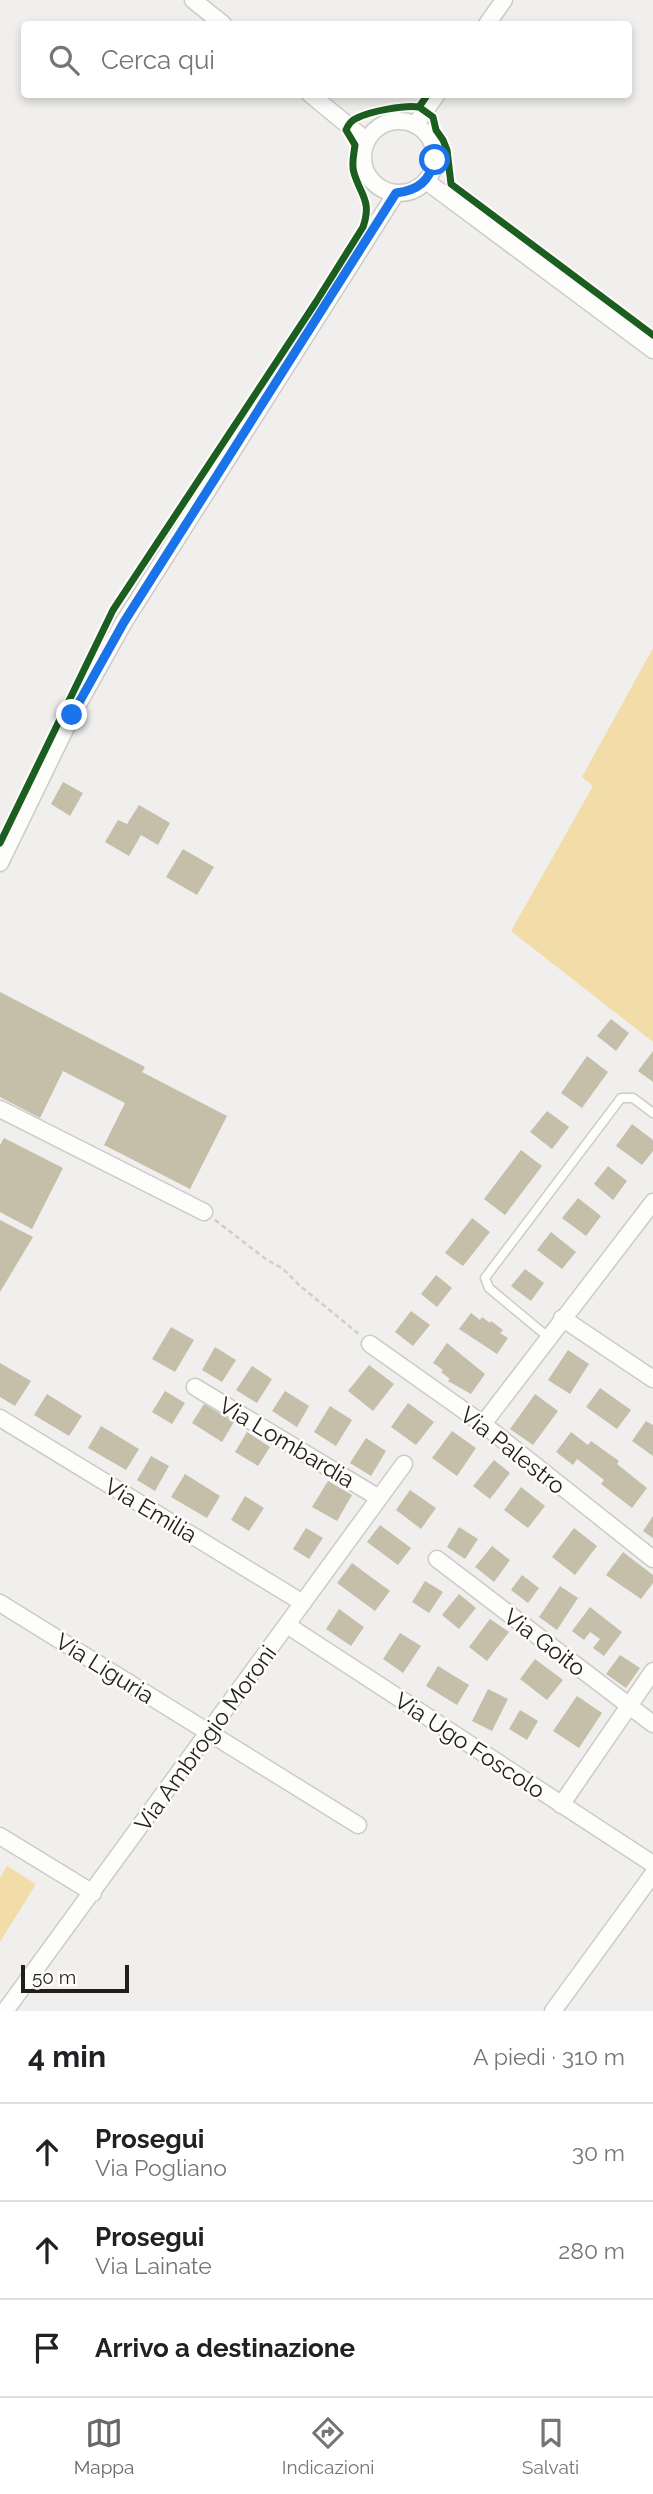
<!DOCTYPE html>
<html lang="it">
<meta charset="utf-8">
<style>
:root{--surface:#fff;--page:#f2f2f2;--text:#202124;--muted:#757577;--line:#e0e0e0;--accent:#696866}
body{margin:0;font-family:Raleway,sans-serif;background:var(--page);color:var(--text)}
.scale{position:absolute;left:21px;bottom:18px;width:108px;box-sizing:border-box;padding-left:7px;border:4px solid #201f1e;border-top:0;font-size:19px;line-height:24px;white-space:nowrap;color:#201f1e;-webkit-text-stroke:5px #fefdf9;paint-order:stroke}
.stop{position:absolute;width:21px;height:21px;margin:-16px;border:5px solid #1a73e8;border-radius:50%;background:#fff}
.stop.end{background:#1a73e8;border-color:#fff;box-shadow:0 2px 7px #0008}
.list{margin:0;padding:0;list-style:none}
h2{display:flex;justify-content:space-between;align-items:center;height:91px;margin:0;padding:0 28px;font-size:30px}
h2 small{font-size:23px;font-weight:400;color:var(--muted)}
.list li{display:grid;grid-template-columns:46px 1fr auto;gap:21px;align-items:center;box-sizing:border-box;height:98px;padding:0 28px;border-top:2px solid var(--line)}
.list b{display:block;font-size:26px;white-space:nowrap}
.list p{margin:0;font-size:23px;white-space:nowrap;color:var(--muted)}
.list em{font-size:23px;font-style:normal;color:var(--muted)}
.icon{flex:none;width:38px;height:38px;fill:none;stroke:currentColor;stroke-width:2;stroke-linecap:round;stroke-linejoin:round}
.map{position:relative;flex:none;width:653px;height:2011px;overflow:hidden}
.search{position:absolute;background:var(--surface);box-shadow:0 4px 10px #0003;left:21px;right:21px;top:21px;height:77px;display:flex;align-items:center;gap:18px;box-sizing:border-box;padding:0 24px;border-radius:7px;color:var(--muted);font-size:26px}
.sheet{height:385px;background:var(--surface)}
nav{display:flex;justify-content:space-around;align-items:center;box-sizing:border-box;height:98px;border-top:2px solid var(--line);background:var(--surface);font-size:19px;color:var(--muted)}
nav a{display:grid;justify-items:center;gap:4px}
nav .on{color:var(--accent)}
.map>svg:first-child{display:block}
</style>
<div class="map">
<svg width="653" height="2011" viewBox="0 0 653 2011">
<rect width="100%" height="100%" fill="#f0efed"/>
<path fill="#f2dda8" d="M653,648v394l-142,-111 82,-145 -11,-9z
M7,1866l29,18 -36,58v-64z"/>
<path fill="#c5bea8" d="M63,782l20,11 -13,23 -19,-12z
M139,805l31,18 -12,22 -17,-10 -12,21 -24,-14 13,-22 9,4z
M183,849l31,18 -17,28 -31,-18z
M0,992l145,75 -3,5 85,44 -37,73 -86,-44 21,-42 -62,-32 -23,47 -40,-21z
M611,1019l18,14 -13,18 -19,-15z
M653,1051v31l-15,-11z
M587,1056l21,16 -26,36 -21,-15z
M547,1111l22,16 -17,22 -22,-17z
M632,1124l21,16v11l-11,14 -26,-19z
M4,1138l59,30 -31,61 -32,-17v-67z
M521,1150l21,16 -37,49 -21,-16z
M608,1166l19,15 -14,19 -19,-16z
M578,1198l23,18 -15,20 -24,-18z
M472,1218l18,14 -27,34 -18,-13z
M0,1220l33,17 -33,55z
M551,1232l25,20 -14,17 -25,-19z
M525,1269l19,14 -13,18 -20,-15z
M436,1275l16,13 -15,19 -16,-13z
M411,1311l19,14 -17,21 -18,-14z
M471,1313l9,7 2,-3 8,6 1,-2 12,9 -3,3 8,5 -11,16 -38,-25z
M171,1327l23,13 -19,32 -23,-13z
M447,1343l38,31 -14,20 -23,-13 2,-2 -9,-7 2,-2 -10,-7z
M215,1347l21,13 -14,22 -20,-12z
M568,1350l21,14 -19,30 -22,-14z
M0,1363l31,18 -16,25 -15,-9z
M369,1365l25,19 -21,27 -25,-20z
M252,1366l20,13 -15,24 -21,-13z
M600,1388l31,22 -14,19 -31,-22z
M165,1391l20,12 -13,21 -20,-12z
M285,1391l24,15 -12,21 -25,-16z
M47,1394l35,22 -13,20 -35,-21z
M535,1394l23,17 -25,34 -23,-16z
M408,1403l26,19 -18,23 -25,-18z
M204,1404l30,18 -12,20 -30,-19z
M330,1406l22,14 -16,26 -22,-14z
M646,1421l7,4v31l-21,-15z
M101,1426l38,23 -13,21 -38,-22z
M452,1431l24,17 -19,28 -25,-18z
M247,1432l23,15 -12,19 -23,-14z
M571,1432l17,13 3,-4 28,20 -2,3 30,24 -15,20 -31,-24 3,-4 -27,-21 -4,6 -17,-13z
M366,1438l20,13 -15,25 -21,-13z
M151,1456l18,10 -14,25 -18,-11z
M494,1460l16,13 -20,26 -17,-13z
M185,1474l35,22 -13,22 -36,-21z
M328,1481l24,14 -15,26 -25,-14z
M521,1487l24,19 -17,22 -24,-18z
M410,1490l26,18 -15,21 -25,-19z
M245,1496l19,12 -15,23 -18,-11z
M653,1516v22l-10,-7z
M380,1525l31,23 -13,17 -31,-23z
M459,1527l19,12 -13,20 -18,-12z
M306,1528l17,10 -14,21 -16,-10z
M574,1528l23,18 -22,29 -23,-18z
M492,1546l18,14 -16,22 -19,-15z
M623,1552l30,23v8l-12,16 -35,-24z
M352,1563l38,28 -15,20 -38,-28z
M522,1575l17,13 -11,15 -17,-13z
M425,1581l18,11 -14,21 -17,-11z
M560,1586l18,12 -21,32 -18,-13z
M459,1594l17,14 -17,21 -17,-14z
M590,1607l32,25 -18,24 -11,-8 7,-9 -10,-7 -6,8 -12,-9z
M339,1609l25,18 -13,19 -25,-17z
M490,1619l19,13 -22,29 -18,-14z
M400,1633l21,13 -18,27 -20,-14z
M620,1655l20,13 -14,20 -20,-14z
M535,1659l28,21 -16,20 -27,-21z
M438,1666l31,19 -12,20 -31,-19z
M488,1689l20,10 -16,32 -20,-10z
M577,1696l25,17 -23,35 -26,-17z
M520,1710l18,11 -11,19 -18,-11z"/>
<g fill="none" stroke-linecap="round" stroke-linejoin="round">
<defs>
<path id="service" d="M548,1337l-59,-49 -4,-10 136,-180h12l20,15"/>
<path id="minor" d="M193,0l30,24
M487,24l17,-24
M310,94l57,47
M363 157a36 36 0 1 1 72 0a36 36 0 1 1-72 0Z
M415,125l22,-31
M426,181l227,169
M0,863l72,-148 52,-93 272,-429
M0,1109l204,103
M562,1318l91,61
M370,1344l113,80 170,135
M195,1387l184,111
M0,1418l303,185
M483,1424l170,-222
M437,1559l216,165
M0,1603l358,222
M287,1625l366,239
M561,1805l92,-134
M0,1836l93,57
M5,2011l399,-547
M553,2011l100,-137"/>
</defs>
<use href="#service" stroke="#cccbca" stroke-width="11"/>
<use href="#minor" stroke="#cccbca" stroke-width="19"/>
<path stroke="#cfcecd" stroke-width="2.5" stroke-dasharray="5 3.5" stroke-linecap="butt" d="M215,1220l52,40 15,8 17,17 61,50"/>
<use href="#service" stroke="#fdfdfc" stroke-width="8"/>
<use href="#minor" stroke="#fdfdfc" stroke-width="16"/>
<defs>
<path id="cycleway" d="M428,94l-9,13 14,10 3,13 7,10 4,10 4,34 202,151
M92,678l32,-56 114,-179
M0,843l113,-233 203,-308 47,-75c9,-26 -2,-31 -9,-54 -3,-9 0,-19 1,-28l-9,-15c2,-5 6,-10 11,-12 14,-7 47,-13 62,-11"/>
</defs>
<use href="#cycleway" stroke="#fefdf9" stroke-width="11"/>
<use href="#cycleway" stroke="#1b5e20" stroke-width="7"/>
</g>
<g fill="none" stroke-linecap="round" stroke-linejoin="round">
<path stroke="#1a73e8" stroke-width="9" d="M72,715l52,-93 272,-429c23,-3 33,-12 39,-33"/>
</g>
<g text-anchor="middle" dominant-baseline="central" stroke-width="5" stroke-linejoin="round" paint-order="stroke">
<g font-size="23" fill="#201f1e" stroke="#fefdf9">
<text transform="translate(287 1442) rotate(31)">Via Lombardia</text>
<text transform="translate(513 1450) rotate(38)">Via Palestro</text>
<text transform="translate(151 1510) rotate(31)">Via Emilia</text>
<text transform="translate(545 1642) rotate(37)">Via Goito</text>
<text transform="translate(105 1668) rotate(32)">Via Liguria</text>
<text transform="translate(205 1738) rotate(-54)">Via Ambrogio Moroni</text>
<text transform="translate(470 1745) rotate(33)">Via Ugo Foscolo</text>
</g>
</g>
</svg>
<div class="scale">50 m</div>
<div class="stop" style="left:435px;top:160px"></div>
<div class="stop end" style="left:72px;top:715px"></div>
<div class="search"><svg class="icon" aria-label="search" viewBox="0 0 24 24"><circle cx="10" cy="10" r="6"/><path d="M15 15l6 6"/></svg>Cerca qui</div>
</div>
<section class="sheet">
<h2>4 min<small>A piedi · 310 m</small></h2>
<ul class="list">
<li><svg class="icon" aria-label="ahead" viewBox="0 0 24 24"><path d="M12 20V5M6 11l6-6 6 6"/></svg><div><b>Prosegui</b><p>Via Pogliano</p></div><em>30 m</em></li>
<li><svg class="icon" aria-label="ahead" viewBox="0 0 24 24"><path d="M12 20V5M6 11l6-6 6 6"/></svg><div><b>Prosegui</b><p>Via Lainate</p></div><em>280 m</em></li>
<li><svg class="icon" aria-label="arrive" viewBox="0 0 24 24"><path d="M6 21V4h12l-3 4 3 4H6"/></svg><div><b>Arrivo a destinazione</b></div></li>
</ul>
</section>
<nav>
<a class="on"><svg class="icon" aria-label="map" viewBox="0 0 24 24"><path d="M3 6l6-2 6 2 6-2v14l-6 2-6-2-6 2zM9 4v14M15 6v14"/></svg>Mappa</a>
<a><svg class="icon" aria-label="directions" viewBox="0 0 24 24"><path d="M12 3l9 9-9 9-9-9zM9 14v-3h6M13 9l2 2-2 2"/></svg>Indicazioni</a>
<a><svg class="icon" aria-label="saved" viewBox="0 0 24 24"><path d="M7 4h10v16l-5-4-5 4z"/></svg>Salvati</a>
</nav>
